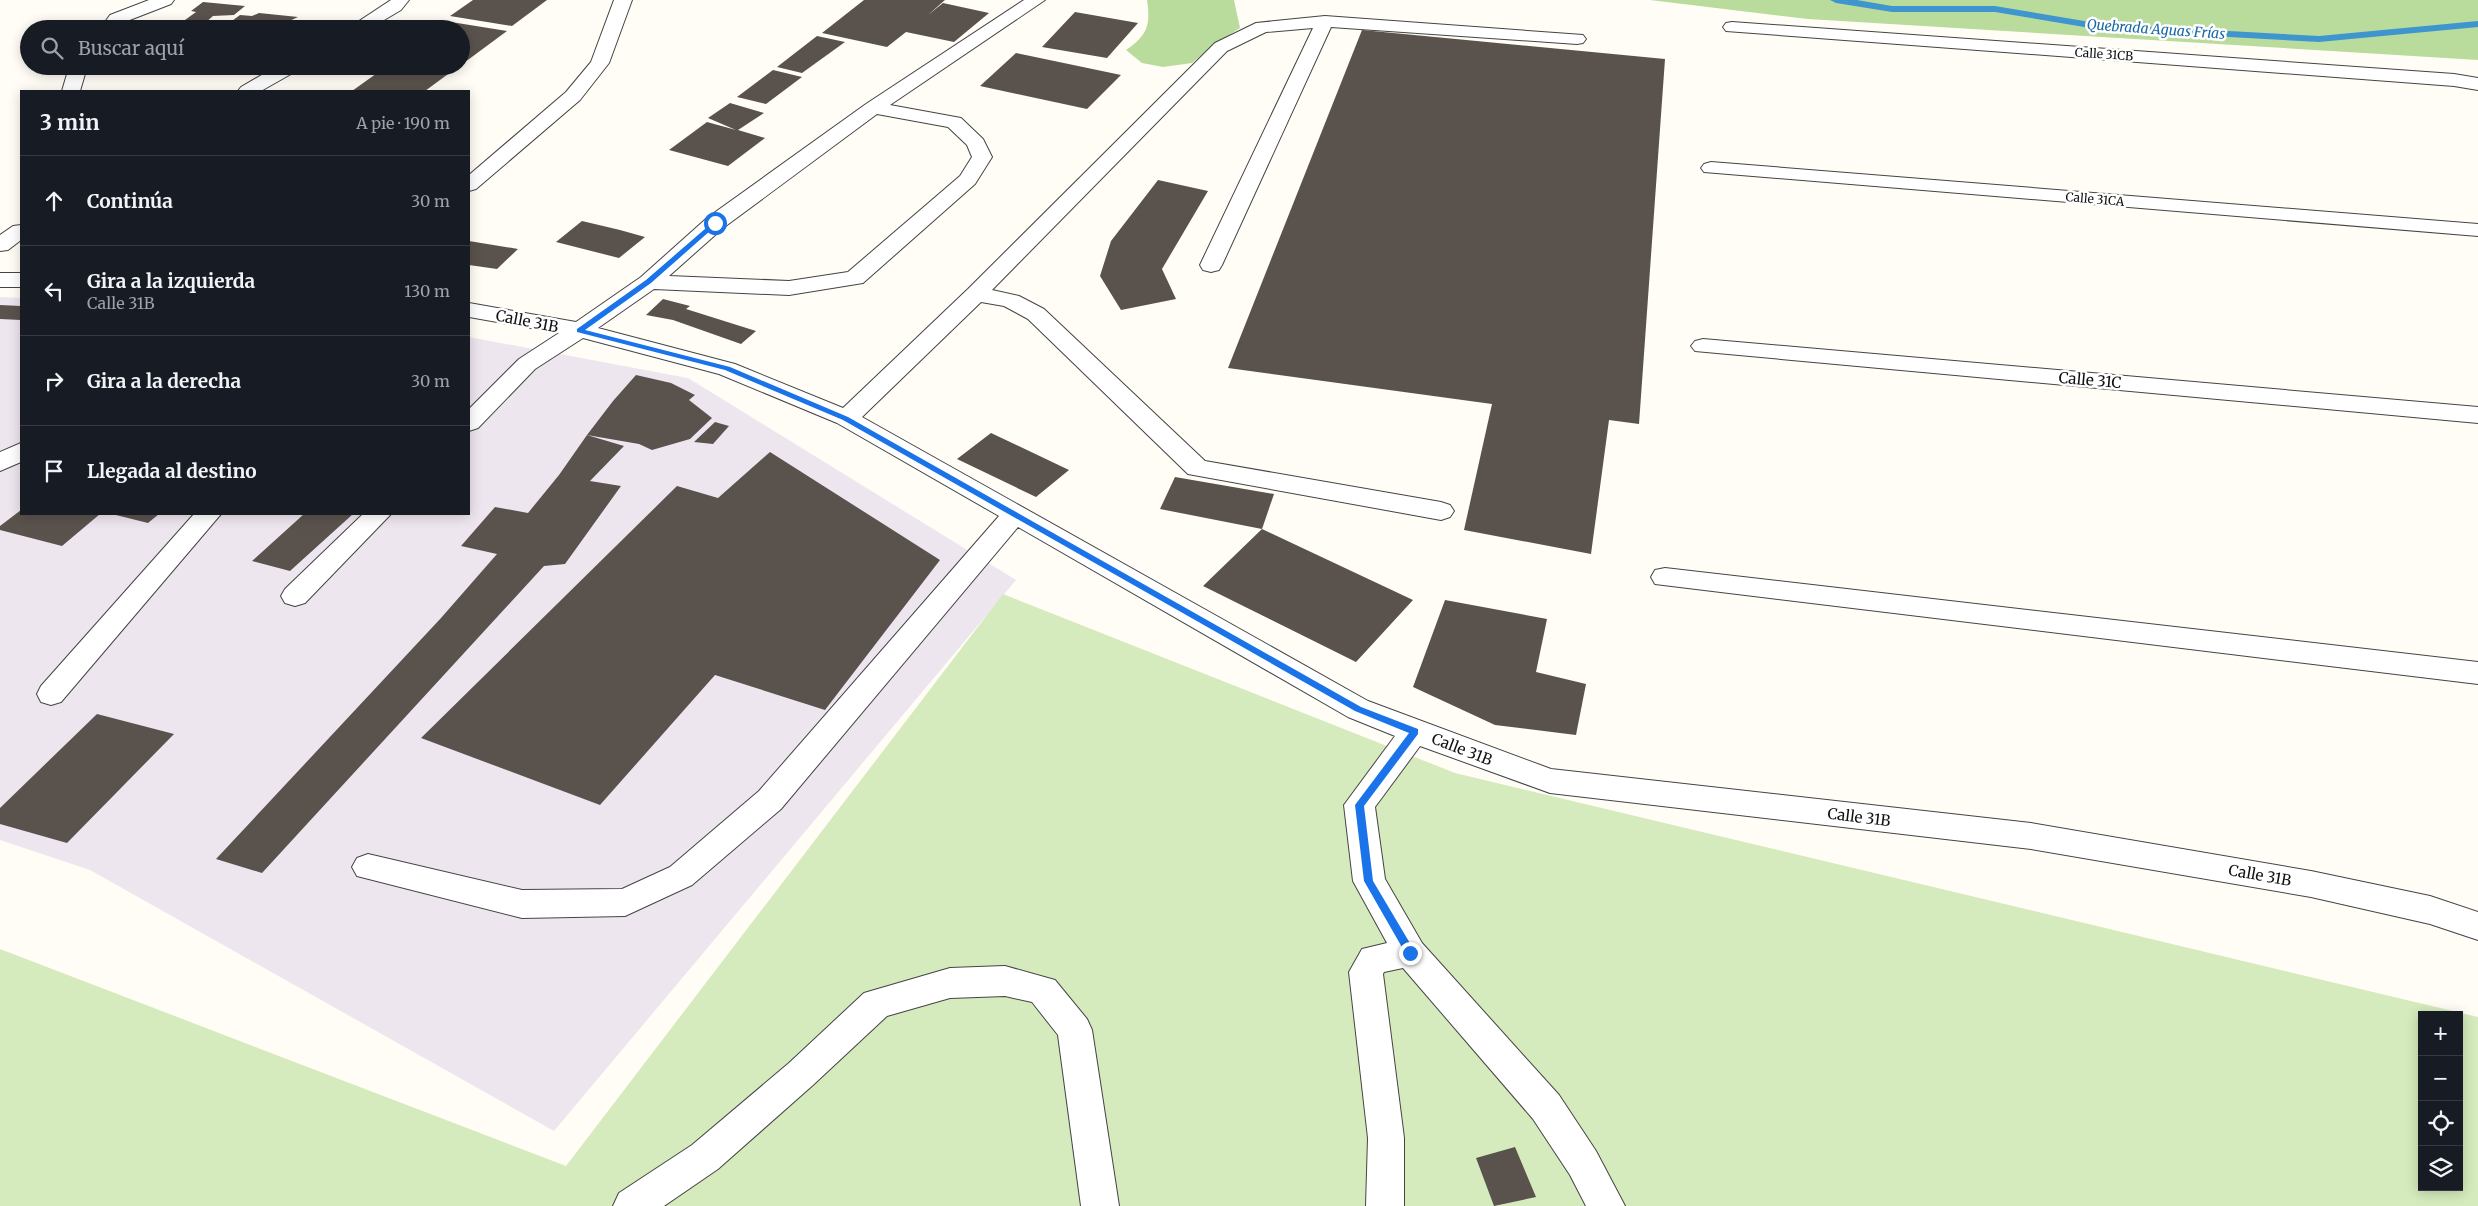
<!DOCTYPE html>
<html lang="es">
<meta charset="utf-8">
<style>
:root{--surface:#171b24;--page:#20242c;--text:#f1f3f6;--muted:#9ea1a6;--line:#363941}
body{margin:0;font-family:Merriweather,serif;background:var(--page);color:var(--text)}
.controls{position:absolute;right:15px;bottom:15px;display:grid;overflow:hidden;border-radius:0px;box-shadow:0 2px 12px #0003}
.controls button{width:45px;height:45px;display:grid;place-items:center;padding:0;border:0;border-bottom:1px solid var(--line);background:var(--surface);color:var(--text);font:25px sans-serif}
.stop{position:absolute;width:15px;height:15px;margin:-11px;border:4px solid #1a73e8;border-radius:50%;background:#fff}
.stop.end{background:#1a73e8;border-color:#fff;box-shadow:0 1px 5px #0008}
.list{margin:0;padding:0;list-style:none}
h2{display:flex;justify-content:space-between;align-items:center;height:65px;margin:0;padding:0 20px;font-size:21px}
h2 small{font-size:16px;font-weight:400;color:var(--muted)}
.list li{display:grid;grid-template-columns:32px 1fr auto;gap:15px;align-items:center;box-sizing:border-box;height:90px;padding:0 20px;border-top:1px solid var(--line)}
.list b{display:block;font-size:19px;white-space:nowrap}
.list p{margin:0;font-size:16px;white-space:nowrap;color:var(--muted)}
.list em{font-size:16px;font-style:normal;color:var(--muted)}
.icon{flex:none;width:28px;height:28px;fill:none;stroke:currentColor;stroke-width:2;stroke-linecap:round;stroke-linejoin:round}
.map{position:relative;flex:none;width:2478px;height:1206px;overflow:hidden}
.search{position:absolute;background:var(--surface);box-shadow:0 2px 12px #0003;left:20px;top:20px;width:450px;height:55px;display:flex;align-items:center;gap:12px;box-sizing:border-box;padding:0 18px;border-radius:28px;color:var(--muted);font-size:19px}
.panel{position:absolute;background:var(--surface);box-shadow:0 2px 12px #0003;left:20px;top:90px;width:450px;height:425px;border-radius:0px}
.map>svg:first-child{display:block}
</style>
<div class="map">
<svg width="2478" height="1206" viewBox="0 0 2478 1206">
<rect width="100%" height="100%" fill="#fffdf5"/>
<path fill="#eee6ef" d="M0,297l21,1v216h448v-177l219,41 328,202 -462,551 -464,-261 -90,-30z"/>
<path fill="#d5ebbd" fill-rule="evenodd" d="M1003,594l452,179 1023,244v189h-2478v-257l566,217zM2422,1015h37v172h-37z"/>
<path fill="#b9dc9c" d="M1147,0h87l6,28 -25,16 -23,19 -29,4 -21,-4 -16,-13c21,-14 25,-25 21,-50z
M1650,0h828v60l-670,-41z"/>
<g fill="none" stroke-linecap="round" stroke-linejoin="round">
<path fill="#3f96cf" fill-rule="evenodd" d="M1830,0h27l35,6h103l107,18 217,12 159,-15v6l-159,15 -217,-12 -107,-18h-103l-56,-9z"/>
</g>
<path fill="#5a524d" d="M473,0h74l-35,26 -62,-10z
M864,0h81l-17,15 15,-12 46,10 -35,29 -48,-10 -19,15 -65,-14z
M203,2l42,4 -11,9 -21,1 -15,13 -24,-1 22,-16 -5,-1z
M1075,12l63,11 -31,35 -65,-11z
M259,13l39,4 -22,10 6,2h-61l19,-14 12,1z
M451,22l56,9 -46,34v-36h-20z
M1362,30l303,29 -26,365 -30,-4 -18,134 -127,-24 28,-126 -264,-36z
M817,36l28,6 -43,31 -25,-6z
M1016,53l105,22 -34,34 -107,-23z
M193,66h31l-9,6z
M387,66h72l-34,25h-73z
M773,70l29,7 -36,27 -29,-7z
M730,103l34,10 -26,17 27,8 -37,28 -59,-16 38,-28 29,8 -28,-12z
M1158,180l50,11 -46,78 14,30 -55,11 -21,-34 11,-35z
M582,221l38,9 25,7 -26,21 -63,-16z
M469,241l49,8 -21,20 -28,-4z
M663,299l27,7 -4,3 70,22 -15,13 -68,-24 -27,-5z
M0,305l21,1v14l-21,-1z
M636,375l35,8 24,12 -6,5 23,18 -22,21 -38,11 -13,-6 -52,-9 37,11 -34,35 31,5 -56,78 -21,2 -282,307 -46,-14 225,-241 56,-64 -36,-8 34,-39 33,6 31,-38 28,-40 26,-34z
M715,422l14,4 -16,18 -19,-2z
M991,433l78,37 -33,27 -79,-38z
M770,452l170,108 -115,150 -110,-35 -115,130 -179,-67 256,-252 41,12z
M1175,477l99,17 -12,35 -102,-20z
M21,510v4h79l-38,32 -62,-16v-4z
M112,514h47l-11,9z
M304,514h49l-63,57 -38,-10z
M1262,529l151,71 -57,62 -153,-76z
M1445,600l102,19 -11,53 50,12 -10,51 -81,-10 -82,-38z
M97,714l77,20 -107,109 -67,-19v-16z
M1515,1147l21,50 -42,9 -18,-48z"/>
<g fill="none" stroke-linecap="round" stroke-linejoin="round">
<defs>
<path id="minor" d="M149,0h25l-3,4 -49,19 -4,6h-18l10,-14z
M391,0h18l-8,10 -32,19h-22z
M614,0h18l-23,63 -29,37 -104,89 -7,2v-16l97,-83 25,-30z
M1024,0h21l-155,105 71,13 22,21 9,18 -17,27 -112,99 -74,12 -135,-6 -56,39 137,36 108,44 125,-119 247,-246 41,-20 69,-7 258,19 3,4 -3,4 -6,1 -246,-17 -109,238 -3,5 -8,2 -8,-2 -3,-5 113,-237 -47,4 -39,19 -235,239 27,6 25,13 161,152 236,41 9,3 4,6 -4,6 -9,3 -253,-46 -160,-155 -24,-13 -23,-4 -119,115 506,284 183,68 480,54 280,48 119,25 48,16v28l-48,-16 -119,-27 -280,-48 -481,-56 -130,-47 -45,61 10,72 37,64 137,152 37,56 29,55h-39l-16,-31 -37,-56 -130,-151 -19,4 -1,2 21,164v68h-38l2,-68 -19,-166 13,-23 25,-6 -34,-62 -9,-76 51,-69 -47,-19 -330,-190 -237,282 -89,76 -67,31 -103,2 -165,-42 -5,-9 5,-9 11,-4 154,36 100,-1 48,-22 89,-76 240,-275 -162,-93 -118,-49 -136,-36 -48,31 -57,59 -9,3v-22l50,-50 40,-26 -90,-16v-14l107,19 65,-45 66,-59 159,-114zM877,114l71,13 19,18 5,12 -12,19 -112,96 -59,9 -120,-5 54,-48z
M1732,22l722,52 24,4v12l-24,-4 -728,-55 -3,-4 3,-4z
M72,66h19l-6,8 -5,17h-18l5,-17z
M277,66h23l-2,4 -37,21h-23l3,-4z
M1711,162l767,62v12l-774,-64 -3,-4 3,-4z
M21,225v15l-13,10 -8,1v-16l13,-9z
M0,273h21v14h-21z
M1703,339l775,68v16l-783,-72 -4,-5 4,-5z
M21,443v19l-21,9v-19z
M194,514h27l-160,188 -10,3 -10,-3 -4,-8 4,-8z
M363,514h28l-86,89 -10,3 -10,-3 -4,-7 4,-7z
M1665,568l813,94v22l-823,-100 -4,-7 4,-7z
M1005,966l50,14 32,39 5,11 27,176h-38l-23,-171 -26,-33 -27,-6 -55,2 -63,18 -74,69 -95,84 -54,37h-51l6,-13 73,-48 97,-82 75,-70 86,-25z"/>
</defs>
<use href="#minor" stroke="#444" stroke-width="2"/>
<use href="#minor" fill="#fff" fill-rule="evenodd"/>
</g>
<path fill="#1a73e8" d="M713,222l6,1 -68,60 -66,47 145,37 118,50 513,290 57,22v5l-54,72 9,75 41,69v6h-7l-43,-75 -9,-76 54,-72 -54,-22 -512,-291 -118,-50 -148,-38v-3l69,-49z"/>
<g text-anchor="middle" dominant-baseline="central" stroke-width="5" stroke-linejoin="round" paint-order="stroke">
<g font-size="12" fill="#111" stroke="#fff">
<text transform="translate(2104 54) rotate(4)">Calle 31CB</text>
<text transform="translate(2095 199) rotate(5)">Calle 31CA</text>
</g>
<g font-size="14" font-style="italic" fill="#1768a6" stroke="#fff">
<text transform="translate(2156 29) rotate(4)">Quebrada Aguas Frías</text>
</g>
<g font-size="15" fill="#111" stroke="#fff">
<text transform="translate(527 321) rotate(11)">Calle 31B</text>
<text transform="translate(2090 380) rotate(5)">Calle 31C</text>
<text transform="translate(1462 749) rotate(21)">Calle 31B</text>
<text transform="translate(1859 817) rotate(7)">Calle 31B</text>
<text transform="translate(2260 875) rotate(10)">Calle 31B</text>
</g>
</g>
</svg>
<div class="controls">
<button>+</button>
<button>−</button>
<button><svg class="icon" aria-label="locate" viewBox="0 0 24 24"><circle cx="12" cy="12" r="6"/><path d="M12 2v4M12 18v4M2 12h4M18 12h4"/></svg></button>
<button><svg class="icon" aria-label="layers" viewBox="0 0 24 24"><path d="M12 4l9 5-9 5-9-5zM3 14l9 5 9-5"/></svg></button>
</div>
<div class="stop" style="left:715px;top:223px"></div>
<div class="stop end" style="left:1410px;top:953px"></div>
<div class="search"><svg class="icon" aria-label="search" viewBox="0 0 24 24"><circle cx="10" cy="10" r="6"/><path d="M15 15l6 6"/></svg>Buscar aquí</div>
<section class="panel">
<h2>3 min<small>A pie · 190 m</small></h2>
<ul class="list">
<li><svg class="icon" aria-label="ahead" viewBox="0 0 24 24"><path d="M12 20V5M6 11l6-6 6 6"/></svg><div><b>Continúa</b></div><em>30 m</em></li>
<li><svg class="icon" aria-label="left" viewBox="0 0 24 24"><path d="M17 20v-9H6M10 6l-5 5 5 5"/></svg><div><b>Gira a la izquierda</b><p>Calle 31B</p></div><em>130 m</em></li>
<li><svg class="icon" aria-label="right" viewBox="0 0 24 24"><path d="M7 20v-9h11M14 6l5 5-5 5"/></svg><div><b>Gira a la derecha</b></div><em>30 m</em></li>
<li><svg class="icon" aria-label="arrive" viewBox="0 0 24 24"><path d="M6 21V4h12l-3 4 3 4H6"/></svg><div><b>Llegada al destino</b></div></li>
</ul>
</section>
</div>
